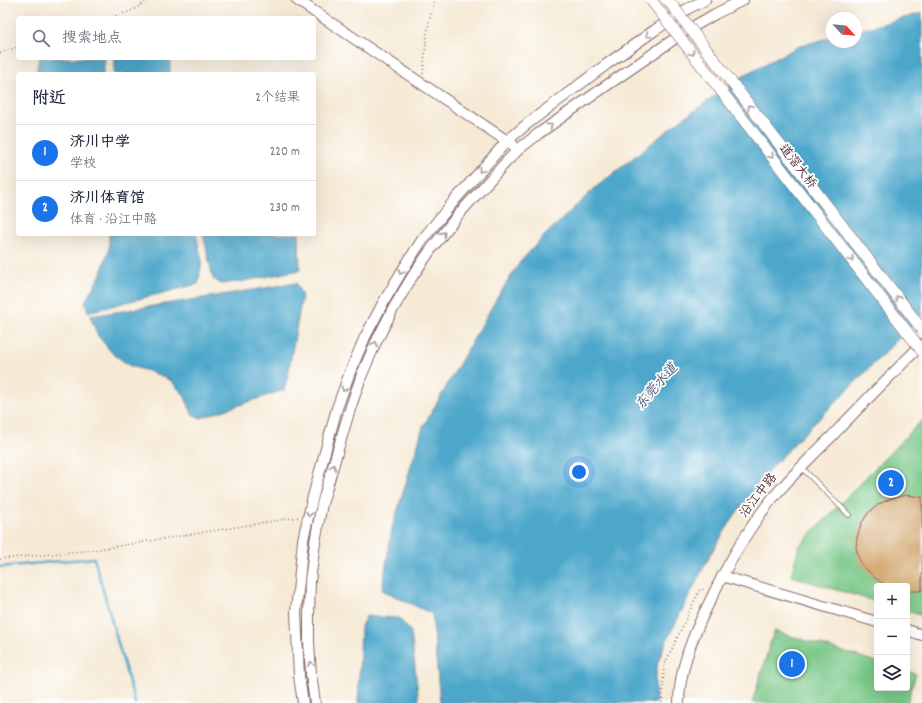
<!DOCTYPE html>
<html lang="zh">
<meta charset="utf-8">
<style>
:root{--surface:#fff;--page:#f6f6f7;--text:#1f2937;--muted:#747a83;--line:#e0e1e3;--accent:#1a73e8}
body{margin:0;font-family:Dekko,"LXGW WenKai TC",sans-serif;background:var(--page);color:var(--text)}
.controls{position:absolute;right:12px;bottom:12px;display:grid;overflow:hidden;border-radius:4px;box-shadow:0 4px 16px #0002}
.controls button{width:36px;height:36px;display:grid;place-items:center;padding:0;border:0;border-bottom:1px solid var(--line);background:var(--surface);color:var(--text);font:20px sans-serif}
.compass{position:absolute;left:826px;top:12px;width:36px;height:36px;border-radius:50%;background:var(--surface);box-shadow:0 4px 16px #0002;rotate:116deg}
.you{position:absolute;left:579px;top:472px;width:14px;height:14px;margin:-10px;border:3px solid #fff;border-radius:50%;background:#1a73e8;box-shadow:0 0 0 6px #1a73e833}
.badge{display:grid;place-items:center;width:26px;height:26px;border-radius:50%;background:var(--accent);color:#fff;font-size:13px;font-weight:700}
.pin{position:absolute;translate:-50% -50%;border:2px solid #fff;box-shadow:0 1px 4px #0006}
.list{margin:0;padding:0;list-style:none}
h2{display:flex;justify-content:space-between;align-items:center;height:52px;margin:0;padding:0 16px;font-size:17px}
h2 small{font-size:13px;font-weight:400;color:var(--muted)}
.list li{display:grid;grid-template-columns:26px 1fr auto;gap:12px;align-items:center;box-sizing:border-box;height:56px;padding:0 16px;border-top:1px solid var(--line)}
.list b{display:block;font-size:15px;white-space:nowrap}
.list p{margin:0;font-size:13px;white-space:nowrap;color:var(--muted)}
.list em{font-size:13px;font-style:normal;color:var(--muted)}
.icon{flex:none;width:22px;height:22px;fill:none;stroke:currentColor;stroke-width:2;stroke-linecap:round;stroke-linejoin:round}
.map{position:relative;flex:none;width:922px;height:703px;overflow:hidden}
.search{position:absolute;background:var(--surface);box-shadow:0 4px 16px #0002;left:16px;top:16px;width:300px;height:44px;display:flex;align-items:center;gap:10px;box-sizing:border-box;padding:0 14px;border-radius:4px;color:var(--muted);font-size:15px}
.panel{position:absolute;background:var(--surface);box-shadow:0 4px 16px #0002;left:16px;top:72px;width:300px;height:164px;border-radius:4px}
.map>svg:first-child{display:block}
</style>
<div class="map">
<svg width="922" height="703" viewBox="0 0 922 703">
<rect width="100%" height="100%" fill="#fff"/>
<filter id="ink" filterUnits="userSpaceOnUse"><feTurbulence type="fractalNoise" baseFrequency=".025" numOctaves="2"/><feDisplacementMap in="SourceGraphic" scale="8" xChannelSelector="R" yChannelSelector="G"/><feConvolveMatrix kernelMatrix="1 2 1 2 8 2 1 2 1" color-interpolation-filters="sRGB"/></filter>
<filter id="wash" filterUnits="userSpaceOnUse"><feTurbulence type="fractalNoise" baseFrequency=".012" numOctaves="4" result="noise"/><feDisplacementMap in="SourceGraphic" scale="16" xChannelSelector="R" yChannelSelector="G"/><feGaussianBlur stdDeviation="0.9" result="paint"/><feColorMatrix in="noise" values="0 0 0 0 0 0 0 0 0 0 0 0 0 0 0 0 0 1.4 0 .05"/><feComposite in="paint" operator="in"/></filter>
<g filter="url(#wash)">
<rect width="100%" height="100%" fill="#f6ead6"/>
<path fill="#79c787" stroke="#627359" d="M922,420v196l-15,-5v-25h-30v16l-86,-26 8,-30z
M774,631l103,31v26h30v-17l9,3 -9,29h-155z"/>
<path fill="#4da7cb" stroke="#4c637b" d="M922,13v302l-128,129 -31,33 -28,38 -25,40 -45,89 -7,18 -3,20 1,21h-216l-8,-89 -50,-24 10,-62 31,-101 74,-129 23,-36 24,-26 51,-48 87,-69 69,-48 49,-25 32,-9v5h24v-11z
M39,58h66l-2,16h-67z
M115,58h55v16h-56z
M109,234h87l6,27 -4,23 -110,28 -3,-11 15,-25 9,-27z
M203,234h96l1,36 -56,11 -23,3 -8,-5z
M296,283l6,13 -14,80 -4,14 -83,28 -9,-4 -8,-19 -14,-15 -19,-8 -21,-6 -18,-13 -14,-17 -8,-20z
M366,616l33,2 12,14 8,71h-61l3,-77z"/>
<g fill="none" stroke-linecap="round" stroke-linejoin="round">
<path stroke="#4da7cb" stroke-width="2.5" d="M0,567l94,-9 41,145"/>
</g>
<g id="blocks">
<path fill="#d0a268" d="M905,495l17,2v93l-3,1h-12v-5h-18l-5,-2 -9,-6 -13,-13 -4,-8 -2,-10 1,-9 4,-14 7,-11 11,-9 11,-5z"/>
</g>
</g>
<g filter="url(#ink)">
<use href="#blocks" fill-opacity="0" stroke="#866667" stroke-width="1"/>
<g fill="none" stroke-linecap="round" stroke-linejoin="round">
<defs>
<path id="service" d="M801,467l48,48"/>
<path id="tertiary" d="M297,0l216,145
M722,576l155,46
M907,630l15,5
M303,703l-4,-27 -3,-64 7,-72 9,-40 25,-92 13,-36 15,-35 18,-34 19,-32 20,-31 32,-39 53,-60 20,-17 80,-60 48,-34 34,-22 16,-8
M315,703l-4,-29 -2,-32v-28l1,-33 5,-39 7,-38 27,-92 12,-35 15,-35 17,-33 19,-32 20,-29 26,-33 48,-53 13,-13 19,-15 65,-46 83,-57 29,-17 28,-14
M679,703c0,-34 14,-68 29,-98 18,-38 38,-74 64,-106 19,-23 40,-43 61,-64 29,-31 59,-61 89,-91"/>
</defs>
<use href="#service" stroke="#866667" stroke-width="5.5"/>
<use href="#tertiary" stroke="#866667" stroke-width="12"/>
<path stroke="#866667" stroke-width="1.5" stroke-dasharray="1 3" stroke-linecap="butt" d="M108,18c14,-4 28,-7 39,-18
M0,53l18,-6
M423,74c3,-25 3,-50 12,-74
M0,559l93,-9 206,-33
M662,703l2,-37 36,-77 5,1"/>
<use href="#service" stroke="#fff" stroke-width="4"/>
<use href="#tertiary" stroke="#fff" stroke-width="10"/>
<defs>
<path id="secondary-bridge" d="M651,0l271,351
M668,0l254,329"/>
</defs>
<use href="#secondary-bridge" stroke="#866667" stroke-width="12" stroke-linecap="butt"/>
<use href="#secondary-bridge" stroke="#fff" stroke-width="11"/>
</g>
<defs><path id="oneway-chevron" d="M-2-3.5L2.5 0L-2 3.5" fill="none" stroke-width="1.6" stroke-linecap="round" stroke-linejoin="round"/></defs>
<g stroke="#ae9aa0">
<use href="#oneway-chevron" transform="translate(648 35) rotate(145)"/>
<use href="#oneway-chevron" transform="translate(692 53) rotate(52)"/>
<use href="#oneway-chevron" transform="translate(750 107) rotate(-128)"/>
<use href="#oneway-chevron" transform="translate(550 126) rotate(-36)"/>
<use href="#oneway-chevron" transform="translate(771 156) rotate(52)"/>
<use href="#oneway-chevron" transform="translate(481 170) rotate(131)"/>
<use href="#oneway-chevron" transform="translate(443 234) rotate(-51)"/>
<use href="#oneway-chevron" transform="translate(851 259) rotate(52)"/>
<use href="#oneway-chevron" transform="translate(401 272) rotate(121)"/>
<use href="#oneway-chevron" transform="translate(898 298) rotate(-128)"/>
<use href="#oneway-chevron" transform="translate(375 344) rotate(-65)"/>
<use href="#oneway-chevron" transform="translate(344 389) rotate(110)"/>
<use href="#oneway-chevron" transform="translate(333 467) rotate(-73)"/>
<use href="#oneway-chevron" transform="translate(309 514) rotate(102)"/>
<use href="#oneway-chevron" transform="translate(311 664) rotate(-93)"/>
</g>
</g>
<g text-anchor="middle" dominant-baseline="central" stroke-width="3.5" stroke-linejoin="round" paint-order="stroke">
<g font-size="13" fill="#4a1f2b" stroke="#fff">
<text transform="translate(797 167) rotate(52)">道滘大桥</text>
<text transform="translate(759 496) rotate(-52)">沿江中路</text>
</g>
<g font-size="14" font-style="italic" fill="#4b5c73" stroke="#fff">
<text transform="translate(657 387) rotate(-49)">东莞水道</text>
</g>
</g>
</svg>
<div class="controls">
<button>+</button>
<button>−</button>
<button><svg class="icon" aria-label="layers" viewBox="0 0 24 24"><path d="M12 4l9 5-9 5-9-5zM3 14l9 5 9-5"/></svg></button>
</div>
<svg class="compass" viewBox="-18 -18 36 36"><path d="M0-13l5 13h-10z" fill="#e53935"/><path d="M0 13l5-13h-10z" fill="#747a83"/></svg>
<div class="you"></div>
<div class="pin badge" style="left:792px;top:664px">1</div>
<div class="pin badge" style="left:891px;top:483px">2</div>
<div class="search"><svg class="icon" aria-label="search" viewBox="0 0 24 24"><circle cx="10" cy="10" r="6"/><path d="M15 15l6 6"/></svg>搜索地点</div>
<section class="panel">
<h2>附近<small>2个结果</small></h2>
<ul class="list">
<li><span class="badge">1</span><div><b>济川中学</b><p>学校</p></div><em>220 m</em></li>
<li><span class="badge">2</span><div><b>济川体育馆</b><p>体育 · 沿江中路</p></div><em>230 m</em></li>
</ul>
</section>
</div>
